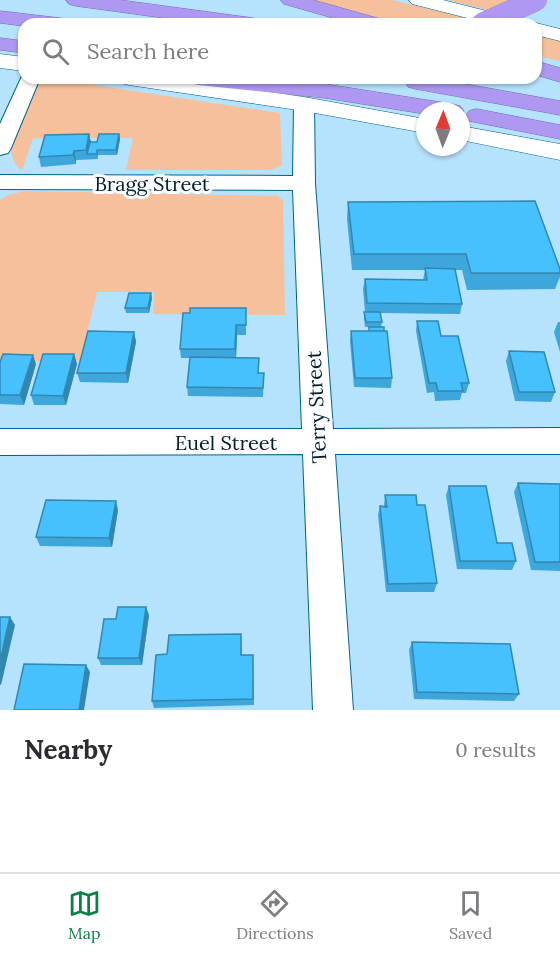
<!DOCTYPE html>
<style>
:root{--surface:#fff;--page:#f7f7f7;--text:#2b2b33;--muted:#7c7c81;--line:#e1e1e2;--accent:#0b8043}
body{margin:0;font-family:Lora,serif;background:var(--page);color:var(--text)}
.compass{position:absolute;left:416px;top:102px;width:54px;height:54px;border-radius:50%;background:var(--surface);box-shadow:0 2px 4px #0004;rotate:1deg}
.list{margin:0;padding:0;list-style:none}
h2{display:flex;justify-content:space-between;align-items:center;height:78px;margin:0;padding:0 24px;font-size:26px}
h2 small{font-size:20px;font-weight:400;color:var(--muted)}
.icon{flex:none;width:33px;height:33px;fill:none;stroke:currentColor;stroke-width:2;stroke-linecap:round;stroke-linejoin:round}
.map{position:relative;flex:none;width:560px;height:710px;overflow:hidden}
.search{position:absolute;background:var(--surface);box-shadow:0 2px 4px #0004;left:18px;right:18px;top:18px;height:66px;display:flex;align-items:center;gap:15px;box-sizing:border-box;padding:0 21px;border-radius:18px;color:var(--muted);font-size:22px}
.sheet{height:162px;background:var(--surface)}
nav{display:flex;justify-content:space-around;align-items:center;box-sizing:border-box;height:84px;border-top:2px solid var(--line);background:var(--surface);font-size:16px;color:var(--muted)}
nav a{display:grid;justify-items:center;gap:3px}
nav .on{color:var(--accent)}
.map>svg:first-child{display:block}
</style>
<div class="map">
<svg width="560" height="710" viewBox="0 0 560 710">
<rect width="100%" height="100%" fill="#b5e2fd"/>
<path fill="#f7c09c" d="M303,0h88l103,24h-107z
M448,0h73l-26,12z
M536,34l24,6v21l-24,-5z
M48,78l232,35 2,52 -10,5h-146l7,-32h-100l-11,32c-8,-4 -11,-15 -11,-24l23,-59z
M24,191l254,5 5,5 2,114 -132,-1 1,-22h-57l-17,69 -80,1v-162l8,-5z"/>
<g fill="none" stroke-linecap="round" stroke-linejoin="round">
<defs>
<path id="minor" d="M23,74l1,4h16l-29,70 -3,5 -8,2v-31z
M304,98l7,2 3,4 1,79 18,246 227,-1v26h-225l18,256h-40l-10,-256 -303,1v-26h302l-9,-239 -293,-1v-14l293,1 1,-72 3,-4z"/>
<path id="secondary" d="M409,0h34l79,20 3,4h-34l-79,-20z
M536,23l24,6v12l-24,-6v-11h-5z
M0,54l24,3v14l-24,-3z
M118,78h57l129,19 121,22v14l-121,-22 -175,-26 -8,-2z
M461,126l99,18v16l-99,-20z"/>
<path id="motorway" d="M66,0h54l133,18 7,2 3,4h-55l-132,-18 -7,-2z
M281,0h32l71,20 3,4h-33l-70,-20z
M0,11l60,7 7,2 3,4h-46v2l-24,-3z
M0,38l24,3v12l-24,-3z
M536,61l24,7v14l-24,-7z
M187,78h78l60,6 127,20 8,2 4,5 -3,4v-4h-36v3l-100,-16 -127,-13 -8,-2z
M407,78h25l128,23v14l-144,-26 -8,-2 -3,-5z
M477,109l83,16v14l-91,-18 -4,-5 4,-5z"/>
</defs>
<use href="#minor" stroke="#006289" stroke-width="2"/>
<use href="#secondary" stroke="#006289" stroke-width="1"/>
<use href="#motorway" stroke="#716dad" stroke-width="1"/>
<use href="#minor" fill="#fff" fill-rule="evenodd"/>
<use href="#secondary" fill="#fff" fill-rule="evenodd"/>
<use href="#motorway" fill="#ae98f1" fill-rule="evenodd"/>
<defs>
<path id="motorway-bridge" d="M482,24l54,-24"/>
</defs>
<use href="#motorway-bridge" stroke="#716dad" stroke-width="22" stroke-linecap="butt"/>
<use href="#motorway-bridge" stroke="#ae98f1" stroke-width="22"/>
</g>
<path fill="#3da6da" d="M89,134l2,8h6l22,-8 1,5 -3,16h-19v4l-22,1v4l-35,3 -2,-10z
M348,202l212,67v8l-5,12 -88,1 -5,-20h-7l7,34 -2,10 -80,-1 2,9 -1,5 11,51 -1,10 -37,-1 -4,-46 1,-10h18v-4h-4l-1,-9v-6h1l-2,-23 2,-10 58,1 2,-10h-73l-5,-51z
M152,298l-3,15h-23l-1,-5z
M246,308v27h-9l-1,23 23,15h5l-1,24 -75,-1 -1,-9 3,-29h-9l-1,-9 10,-36z
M417,321l24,15 28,47 -3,10h-4l-2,7 -25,1 -1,-9 -7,1 -11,-62z
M558,322h2v30l-6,-20z
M134,332l2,10 -8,41 -48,-1 -3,-9z
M509,351l46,41 -4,10 -36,-1 -9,-40z
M74,354l3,10 -11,41h-32l-3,-10z
M0,362l36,2 -12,41 -24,-1z
M518,483l42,1v87l-29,-1 -17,-78z
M449,486l48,57 19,18 -4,9 -55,-1 -11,-74z
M385,495l32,10 20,78 -3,9h-48l-8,-77 2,-9h4z
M118,510l-6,37 -72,-1 -4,-9z
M149,615l-7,50h-41l-3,-7 18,-39z
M241,634l1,21h11l1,50 -100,3 -2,-7 15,-47z
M412,642l107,52 -5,7 -100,-2 -5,-49z"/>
<path fill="#3287b1" d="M89,134l2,9 -4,11 1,6 -2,-10z
M119,134l1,5 -3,16 -1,-5z
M74,151l2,9v4l-3,-9z
M151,293l1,5 -3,15 -1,-5z
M236,325l1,10 -1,23 -1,-9z
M134,332l2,10 -8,41 -2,-10z
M74,354l3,10 -11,41 -3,-9z
M33,355l3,9 -12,41 -4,-10z
M116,501l2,9 -6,37 -3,-9z
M146,607l3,8 -7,50 -3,-7z
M10,617l5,8 -14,60 -1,-1v-23z
M86,665l4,7 -6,38h-5z"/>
<path fill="#47c1fd" stroke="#3287b1" stroke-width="1.5" d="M89,134l-3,16 -12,1 -1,4 -34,2 6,-22z
M99,134h20l-3,16h-19v4h-10l3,-12h7z
M535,201l25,68v4h-89l-5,-19h-112l-6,-52z
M425,268l30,1 7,35 -95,-1 -2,-24 62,1z
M129,293h22l-3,15h-23z
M190,308h56v17h-10l-1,24h-55l3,-36h7z
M364,312h16l2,10h-16z
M417,321h21l3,15h17l11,47h-8l2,8h-25l-2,-8h-7z
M369,327h15v4h-15z
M88,331l46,1 -8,41h-49z
M351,331h36l5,47h-37z
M509,351l35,1 11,40h-36z
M3,354l30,1 -13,40h-20v-33z
M43,354h31l-11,42 -32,-1z
M190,357l69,1 -1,15h6l-1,15 -76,-1z
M518,483l42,1v78h-25z
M449,486h37l11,57h15l4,18h-56z
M385,495h31l1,10h8l12,78 -49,1 -8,-78 7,1z
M46,500l70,1 -7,37 -73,-1z
M118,607h28l-7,51h-41l6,-39h12z
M0,617h10l-10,44z
M241,634v21h12v44l-101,2 4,-46 11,-1 2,-19z
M412,642l98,2 9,50 -102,-2z
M24,664l62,1 -7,45h-65z"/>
<g text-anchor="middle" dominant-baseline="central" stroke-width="6" stroke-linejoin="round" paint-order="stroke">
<g font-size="20" fill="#001e2e" stroke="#fcfcfc">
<text x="152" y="183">Bragg Street</text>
<text transform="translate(316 407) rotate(-93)">Terry Street</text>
<text x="226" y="442">Euel Street</text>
</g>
</g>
</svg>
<svg class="compass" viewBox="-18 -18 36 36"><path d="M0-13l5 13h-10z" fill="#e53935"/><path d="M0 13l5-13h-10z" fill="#7c7c81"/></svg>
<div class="search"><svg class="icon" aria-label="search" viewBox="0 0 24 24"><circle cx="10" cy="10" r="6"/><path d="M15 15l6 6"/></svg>Search here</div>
</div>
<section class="sheet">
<h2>Nearby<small>0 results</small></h2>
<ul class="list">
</ul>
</section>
<nav>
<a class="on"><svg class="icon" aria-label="map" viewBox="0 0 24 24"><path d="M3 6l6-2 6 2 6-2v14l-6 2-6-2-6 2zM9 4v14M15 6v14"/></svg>Map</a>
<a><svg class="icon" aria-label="directions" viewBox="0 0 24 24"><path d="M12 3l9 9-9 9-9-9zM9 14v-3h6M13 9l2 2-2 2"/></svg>Directions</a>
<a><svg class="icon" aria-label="saved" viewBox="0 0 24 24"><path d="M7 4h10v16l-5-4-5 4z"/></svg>Saved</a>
</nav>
